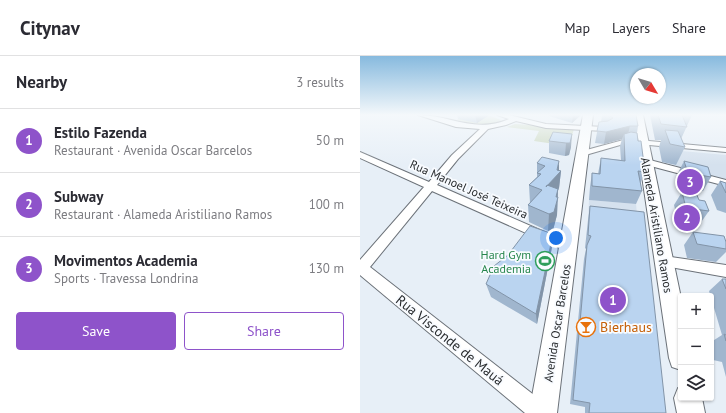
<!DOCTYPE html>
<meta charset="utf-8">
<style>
:root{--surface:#fff;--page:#f2f2f3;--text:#2b2b33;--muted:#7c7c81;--line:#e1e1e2;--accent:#8e53ca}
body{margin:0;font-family:"PT Sans",sans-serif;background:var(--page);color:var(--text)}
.controls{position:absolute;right:12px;bottom:12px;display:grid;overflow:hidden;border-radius:4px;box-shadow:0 1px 3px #0004}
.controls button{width:36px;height:36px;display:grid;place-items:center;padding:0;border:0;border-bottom:1px solid var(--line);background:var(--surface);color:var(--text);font:20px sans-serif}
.compass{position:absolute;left:270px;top:12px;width:36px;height:36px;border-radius:50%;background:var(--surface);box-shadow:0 1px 3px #0004;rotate:128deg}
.you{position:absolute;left:196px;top:182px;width:14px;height:14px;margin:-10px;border:3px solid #fff;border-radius:50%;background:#1a73e8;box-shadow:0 0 0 6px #1a73e833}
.badge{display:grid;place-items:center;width:26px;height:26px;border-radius:50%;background:var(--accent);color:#fff;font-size:13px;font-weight:700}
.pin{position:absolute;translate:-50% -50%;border:2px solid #fff;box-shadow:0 1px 4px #0006}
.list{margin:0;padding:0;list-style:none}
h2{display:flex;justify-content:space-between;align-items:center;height:52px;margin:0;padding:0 16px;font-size:17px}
h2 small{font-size:13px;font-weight:400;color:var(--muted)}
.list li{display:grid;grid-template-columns:26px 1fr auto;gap:12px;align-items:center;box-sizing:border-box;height:64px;padding:0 16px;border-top:1px solid var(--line)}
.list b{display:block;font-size:15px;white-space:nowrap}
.list p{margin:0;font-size:13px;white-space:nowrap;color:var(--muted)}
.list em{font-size:13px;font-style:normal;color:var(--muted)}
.actions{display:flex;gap:8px;padding:12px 16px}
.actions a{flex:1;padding:9px 0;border:1px solid var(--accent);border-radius:4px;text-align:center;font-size:14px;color:var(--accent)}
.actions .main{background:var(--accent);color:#fff}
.icon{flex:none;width:22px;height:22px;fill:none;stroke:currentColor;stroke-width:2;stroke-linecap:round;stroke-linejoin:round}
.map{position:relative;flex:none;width:366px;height:357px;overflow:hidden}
header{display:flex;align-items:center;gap:24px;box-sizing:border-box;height:56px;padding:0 20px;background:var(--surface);border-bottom:1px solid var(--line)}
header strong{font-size:19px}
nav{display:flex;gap:22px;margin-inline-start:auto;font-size:14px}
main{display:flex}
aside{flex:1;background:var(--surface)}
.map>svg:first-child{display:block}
</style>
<header>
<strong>Citynav</strong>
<nav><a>Map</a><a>Layers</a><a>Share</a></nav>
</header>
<main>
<aside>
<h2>Nearby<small>3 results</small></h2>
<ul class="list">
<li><span class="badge">1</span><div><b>Estilo Fazenda</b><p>Restaurant · Avenida Oscar Barcelos</p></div><em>50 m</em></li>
<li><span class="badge">2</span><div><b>Subway</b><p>Restaurant · Alameda Aristiliano Ramos</p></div><em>100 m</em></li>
<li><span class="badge">3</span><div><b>Movimentos Academia</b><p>Sports · Travessa Londrina</p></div><em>130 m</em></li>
</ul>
<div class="actions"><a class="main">Save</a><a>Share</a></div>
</aside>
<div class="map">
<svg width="366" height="357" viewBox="0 0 366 357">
<rect width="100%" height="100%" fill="#e7eff7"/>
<path fill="#d5e1ee" d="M311,94l55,5v26l-49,-13z
M229,144l47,4 2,21 -50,-5z"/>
<path fill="#cad7be" d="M106,59h22l13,5c-10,8 -33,3 -44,0z
M155,68l16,1 13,3 30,1 -5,17 -35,-5 5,-10 -32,-4z"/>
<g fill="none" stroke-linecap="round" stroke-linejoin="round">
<defs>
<path id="street" d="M58,59c33,0 57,19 91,4l-12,-4h12l37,9 59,3 4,2 -4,2 -59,-3 -30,-7 -10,4 -18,4 -30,30 -21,26 135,59 2,3 -2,3 -4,2 -4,-2 -132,-59 -62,76 178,139 3,7h-26l-165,-138v-15l64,-73 -64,-29v-6l69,30 23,-27 28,-26 -24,-2z
M267,83l99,9v4l-99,-9 -45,13 -4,-2 1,-2z
M286,103l80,21v6l-83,-22 -1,-2 1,-2z
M304,200l62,9v12l-67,-12 -2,-4 2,-4z"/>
<path id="secondary" d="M223,59h10l-36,298h-28z
M273,59h10l38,183v72l-9,-3 -3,-9z
M321,331v11h21l3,15h-28l-3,-15 4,-10z"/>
</defs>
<use href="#street" stroke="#6c7279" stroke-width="2"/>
<use href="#secondary" stroke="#6c7279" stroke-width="2"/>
<use href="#street" fill="#fff" fill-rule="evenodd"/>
<use href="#secondary" fill="#fff" fill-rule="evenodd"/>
</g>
<path fill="#a0b6ce" d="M97,59h31v1l-11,7 -19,-4z
M189,59h32l-9,8 -23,-7z
M242,59h34l2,11 -1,7 8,39 -5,12 2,7 -6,13 -47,-4 1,-13 2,-14 6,1 3,-16 20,2 -1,-14 2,-7 -18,5 -9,-1 4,-21h2z
M290,59h42l-11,24 4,8 -9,18 -14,-3 -3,-15 2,-7h-6z
M193,76l18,15 -2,8 -4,1 -16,-3v-12z
M324,105l27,16 -8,14 -23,-4 -3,-12z
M177,107l24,8 -2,17 -1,2 -1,25 -4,15 -5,1 -19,-9 -1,-17 2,-2 -1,-18 8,-8z
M360,125l6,2v30l-9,-3 -6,-15z
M322,136l17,8 10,11 -10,14 -21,-3 -4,-17z
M230,150l76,207h-81v-6l-15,-3 14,-145 2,-10 -1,-1 3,-28z
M333,176l33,10v10l-10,10 -29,-4 -3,-13z
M192,191l-15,77 -46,-27 -5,-13z
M362,223h4v98l-4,-15 -9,-2 -2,-7v-11l11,-7 -13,-44z"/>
<path fill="#8294a8" d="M115,59h13v1l-11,7z
M213,59h8l-9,8z
M270,70l-3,12 -3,-4 -2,5 -18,5 2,-12z
M212,78l-1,13 -2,8 -4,1 1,-13z
M199,105v12l2,-2 -2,17 -1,2 -1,25 -4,15 -5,1 1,-17 7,-17 -10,-10 11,-17z
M193,178l-1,13 -15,77 -1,-10z"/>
<path fill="#bad4f0" stroke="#8294a8" d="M249,59h27l2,11h-8l-24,6 -9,-1 2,-9 9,-1 5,-3z
M298,59h24l5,12 -26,-3z
M305,74l13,1 7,16 -15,-3z
M193,76l19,2 -2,9h-4l-17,-2z
M271,76l6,1 1,8h3l4,31 -7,-1 4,20 -50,-5v-13l8,1 1,-16 24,3 -1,-27z
M182,101l17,4 -2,9 4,1 -15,16 1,-2 11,4 -2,8h2l-4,15 -5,2 -21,-9 14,-15 -13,-5 12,-11 -4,-1 8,-7 -8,-3z
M324,105l24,6 3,10 -23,-4z
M360,125l6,2v10z
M322,136l14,1 3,7 6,1 4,10 -23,-3z
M230,150l54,6 22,201h-77l1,-10 -17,-3 14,-155 4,-9 -3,-1z
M170,170l23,8 -17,80 -50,-30 8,-18 14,-11z
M333,176l31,4 2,6v7l-29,-5z
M362,223h4v10z
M364,278l2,1v6z"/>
<linearGradient id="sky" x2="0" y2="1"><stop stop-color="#87bade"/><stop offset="0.54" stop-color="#f4f8fb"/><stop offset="1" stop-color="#f4f8fb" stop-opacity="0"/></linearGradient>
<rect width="366" height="109" fill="url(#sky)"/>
<defs>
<symbol id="stadium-ring" viewBox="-11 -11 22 22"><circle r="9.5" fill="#f8fbff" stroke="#2e9e5b" stroke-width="1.5"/><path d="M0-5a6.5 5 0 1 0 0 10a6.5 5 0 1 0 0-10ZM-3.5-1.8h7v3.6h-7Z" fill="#2e9e5b"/></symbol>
<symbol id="bar-ring" viewBox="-11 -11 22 22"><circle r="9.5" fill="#f8fbff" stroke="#e8710a" stroke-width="1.5"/><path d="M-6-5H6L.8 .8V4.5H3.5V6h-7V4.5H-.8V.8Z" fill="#e8710a"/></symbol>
</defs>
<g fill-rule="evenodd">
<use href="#stadium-ring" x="174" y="194" width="22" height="22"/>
<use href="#bar-ring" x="215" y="260" width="22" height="22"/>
</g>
<g text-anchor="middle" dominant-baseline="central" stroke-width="3.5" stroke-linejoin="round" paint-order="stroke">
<g font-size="12" fill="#292c2f" stroke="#f8fbff">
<text transform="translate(109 133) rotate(24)">Rua Manoel José Teixeira</text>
<text transform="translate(297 169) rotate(80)">Alameda Aristiliano Ramos</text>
<text transform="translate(197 267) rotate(-81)">Avenida Oscar Barcelos</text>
</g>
<g font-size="12" fill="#27864d" stroke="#f8fbff" text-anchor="end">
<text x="171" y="198">Hard Gym<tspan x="171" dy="14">Academia</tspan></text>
</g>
<g font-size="14" fill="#c56008" stroke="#f8fbff" text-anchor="start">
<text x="240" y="271">Bierhaus</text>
</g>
<g font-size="14" fill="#292c2f" stroke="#f8fbff">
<text transform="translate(90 284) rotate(39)">Rua Visconde de Mauá</text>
</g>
</g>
</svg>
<div class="controls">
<button>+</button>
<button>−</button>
<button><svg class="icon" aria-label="layers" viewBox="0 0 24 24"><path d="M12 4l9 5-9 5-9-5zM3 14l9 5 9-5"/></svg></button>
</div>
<svg class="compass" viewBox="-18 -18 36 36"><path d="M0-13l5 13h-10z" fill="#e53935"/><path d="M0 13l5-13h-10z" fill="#7c7c81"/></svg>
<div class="you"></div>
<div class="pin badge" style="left:253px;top:244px">1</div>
<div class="pin badge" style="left:327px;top:162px">2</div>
<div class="pin badge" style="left:330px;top:126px">3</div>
</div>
</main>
